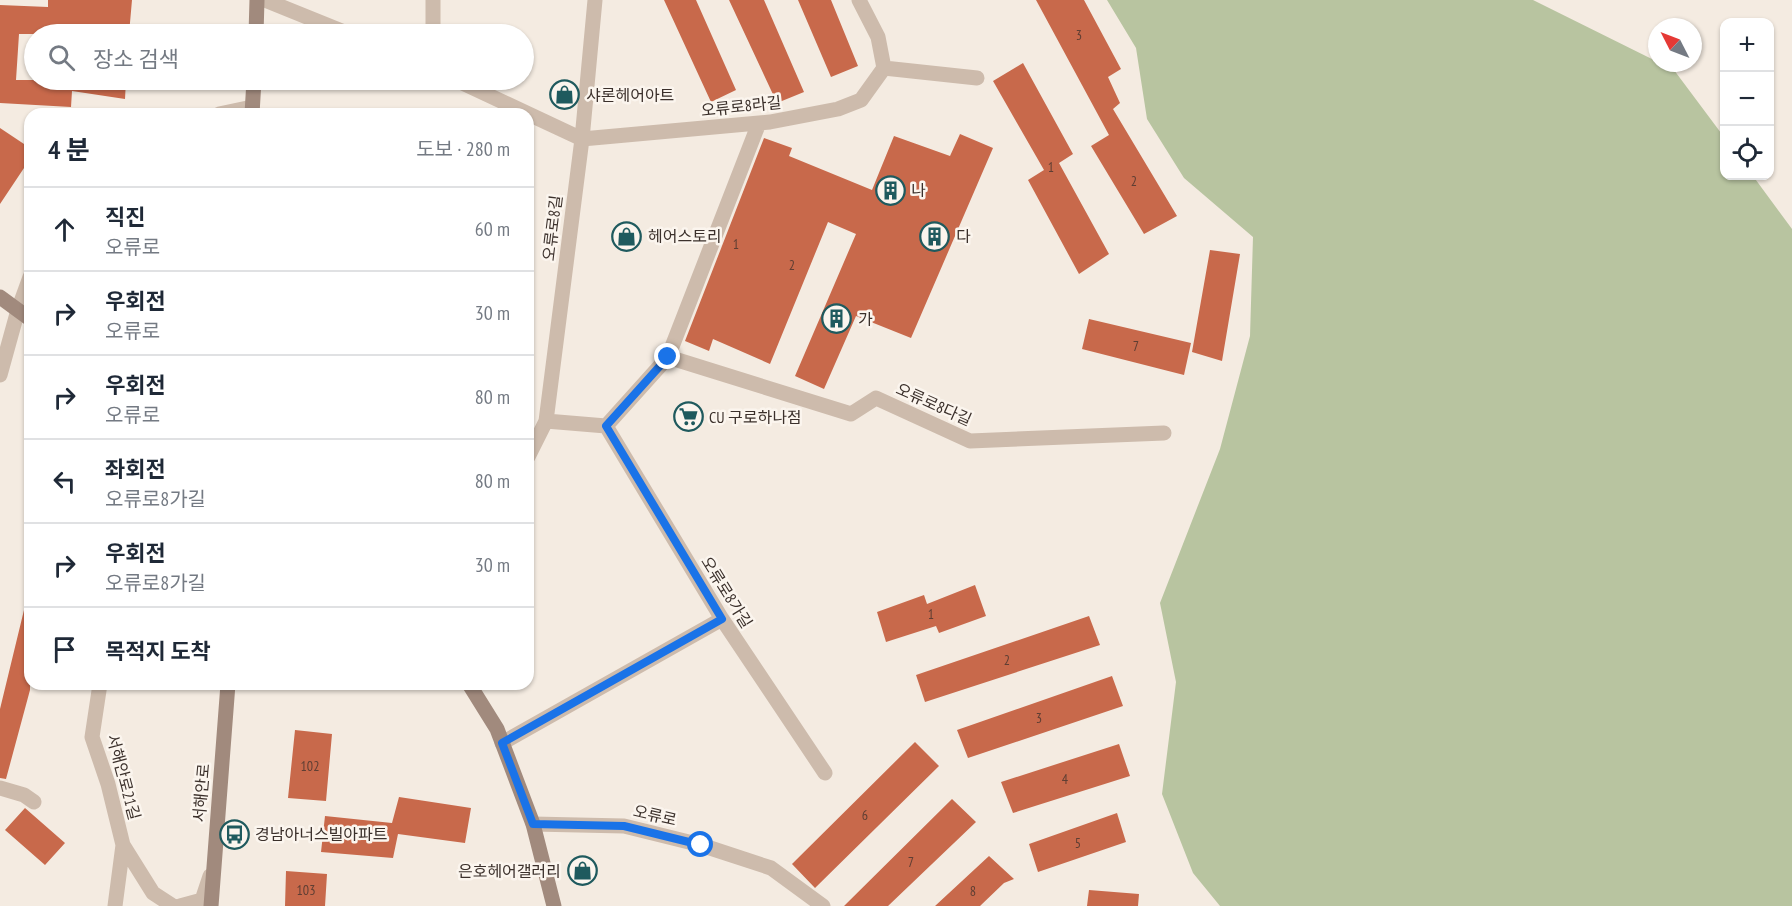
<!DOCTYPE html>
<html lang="ko">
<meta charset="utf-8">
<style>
:root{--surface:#fff;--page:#f2f2f3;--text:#1f2937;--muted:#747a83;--line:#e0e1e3}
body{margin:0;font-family:"PT Sans Narrow","Noto Sans KR",sans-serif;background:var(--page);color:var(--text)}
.controls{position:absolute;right:18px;top:18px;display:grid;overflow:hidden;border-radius:12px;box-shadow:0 2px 4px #0004}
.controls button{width:54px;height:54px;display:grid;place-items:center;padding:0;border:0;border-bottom:2px solid var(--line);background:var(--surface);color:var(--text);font:30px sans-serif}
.compass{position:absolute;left:1648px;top:18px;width:54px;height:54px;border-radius:50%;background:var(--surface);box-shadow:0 2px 4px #0004;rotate:312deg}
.stop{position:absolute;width:18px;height:18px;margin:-14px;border:4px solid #1a73e8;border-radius:50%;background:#fff}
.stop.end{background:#1a73e8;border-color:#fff;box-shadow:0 2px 6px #0008}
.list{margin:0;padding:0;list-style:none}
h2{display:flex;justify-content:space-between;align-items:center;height:78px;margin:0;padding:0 24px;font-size:26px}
h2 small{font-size:20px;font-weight:400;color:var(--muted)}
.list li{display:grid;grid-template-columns:39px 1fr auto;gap:18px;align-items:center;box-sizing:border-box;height:84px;padding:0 24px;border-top:2px solid var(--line)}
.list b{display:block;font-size:22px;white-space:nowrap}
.list p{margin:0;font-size:20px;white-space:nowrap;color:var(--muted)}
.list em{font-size:20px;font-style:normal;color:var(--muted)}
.icon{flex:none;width:33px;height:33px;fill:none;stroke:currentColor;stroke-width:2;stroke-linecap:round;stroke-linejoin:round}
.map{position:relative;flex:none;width:1792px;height:906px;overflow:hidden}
.search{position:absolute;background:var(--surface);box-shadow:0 2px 4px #0004;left:24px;top:24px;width:510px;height:66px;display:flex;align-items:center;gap:15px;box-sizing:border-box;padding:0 21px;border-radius:33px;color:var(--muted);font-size:22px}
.panel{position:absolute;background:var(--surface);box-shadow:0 2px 4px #0004;left:24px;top:108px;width:510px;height:582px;border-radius:18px}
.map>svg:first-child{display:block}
</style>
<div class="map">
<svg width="1792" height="906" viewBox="0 0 1792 906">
<rect width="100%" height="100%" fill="#f4ebe1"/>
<path fill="#b8c4a0" d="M1107,0h426l141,70 50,67v39h29l39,53v677h-572l-27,-33 -31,-79 14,-112 -16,-79 60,-154 30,-113 3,-99 -69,-59 -37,-59 -11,-71z"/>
<path fill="#c8694b" d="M48,0h84l-3,34h-110l-3,46h110l-1,19 -53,-8 -1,16 -71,-4v-98l48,2z
M664,0h32l40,90 -25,12z
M729,0h35l40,92 -27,11z
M798,0h33l27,66 -27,11z
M1036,0h48l37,69 -13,8 12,26 -7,6 64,107 -33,18 -53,-88 18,-11z
M1023,63l50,91 -14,9 50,91 -30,20 -51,-94 16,-10 -51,-89z
M0,128l30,20v11l-30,45z
M960,134l33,14 -82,190 -55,-22 -32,73 -29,-13 61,-142 -28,-12 -58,142 -57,-25 -4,12 -24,-10 79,-203 28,10 -3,8 83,34 22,-54 56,20z
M1210,250l30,4 -18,107 -30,-9z
M1089,319l102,24 -7,32 -102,-26z
M975,585l11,31 -47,17 -3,-7 -50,16 -9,-30 47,-17 3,9z
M24,610h6v80l-24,89 -6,-1v-69z
M1089,616l11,29 -175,57 -9,-27z
M1112,676l11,30 -155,52 -11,-28z
M295,730l37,4 -6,67 -38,-3z
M915,742l24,24 -124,122 -23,-24z
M1119,744l11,32 -117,37 -12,-31z
M399,797l72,11 -6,35 -67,-9 -5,24 -72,-6 4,-36 67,7z
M952,799l24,23 -88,84h-44z
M25,808l40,35 -20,22 -40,-35z
M1117,813l9,29 -88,30 -9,-28z
M989,856l25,23 -10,4 -24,23h-45z
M286,871l41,3 -2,32h-40z
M1089,890l50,4 -1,12h-51z"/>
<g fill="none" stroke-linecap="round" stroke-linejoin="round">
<path stroke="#cdbbac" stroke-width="15" d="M265,0l84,34
M433,34v-34
M884,68l93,10
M456,80l126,59
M219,114l33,-7
M582,139l188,-17 68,-13 23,-9 23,-32 -6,-31 -19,-37
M668,357l183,57 25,-16 94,43 194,-8
M0,375l18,-65 12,-33
M546,421l60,5 62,-69 91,-234
M606,426l116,193 103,154
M528,457l18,-36 36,-282 13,-139
M100,684l-8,53 16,47 15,61
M502,743l220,-124
M0,788l24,7 10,7
M533,824l91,2 77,19 70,23 52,38
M115,906l8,-61 30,48 20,13
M180,906l22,-6 8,-24"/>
<path stroke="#a18a7d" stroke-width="15" d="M256,34l1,-34
M252,114l2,-34
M0,297l30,22
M469,684l28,45 36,95 21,82
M211,906l17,-222"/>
</g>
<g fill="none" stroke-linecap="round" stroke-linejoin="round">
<path stroke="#1a73e8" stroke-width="8" d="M668,357l-62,69 116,193 -220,124 31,81 91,2 77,19"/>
</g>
<defs>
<symbol id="shop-ring" viewBox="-11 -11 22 22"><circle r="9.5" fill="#fbf5ee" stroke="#1f5a5e" stroke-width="1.5"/><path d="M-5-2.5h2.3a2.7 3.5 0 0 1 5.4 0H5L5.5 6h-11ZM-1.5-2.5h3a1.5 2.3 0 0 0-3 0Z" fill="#1f5a5e"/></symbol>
<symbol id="building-ring" viewBox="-11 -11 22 22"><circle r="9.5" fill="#fbf5ee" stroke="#1f5a5e" stroke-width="1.5"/><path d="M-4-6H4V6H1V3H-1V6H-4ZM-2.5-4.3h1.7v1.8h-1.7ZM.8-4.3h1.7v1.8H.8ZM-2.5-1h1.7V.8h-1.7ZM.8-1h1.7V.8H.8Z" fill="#1f5a5e"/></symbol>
<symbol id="supermarket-ring" viewBox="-11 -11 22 22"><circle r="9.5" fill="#fbf5ee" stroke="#1f5a5e" stroke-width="1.5"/><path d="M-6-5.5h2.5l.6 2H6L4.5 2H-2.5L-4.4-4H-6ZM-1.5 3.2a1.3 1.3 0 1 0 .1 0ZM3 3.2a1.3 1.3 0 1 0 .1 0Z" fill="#1f5a5e"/></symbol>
<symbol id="bus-ring" viewBox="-11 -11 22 22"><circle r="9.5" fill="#fbf5ee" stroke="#1f5a5e" stroke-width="1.5"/><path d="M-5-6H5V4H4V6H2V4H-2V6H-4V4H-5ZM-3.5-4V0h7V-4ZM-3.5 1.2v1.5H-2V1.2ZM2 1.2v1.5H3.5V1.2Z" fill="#1f5a5e"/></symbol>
</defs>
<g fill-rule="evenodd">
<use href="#shop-ring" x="548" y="78" width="33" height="33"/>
<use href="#building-ring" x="874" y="174" width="33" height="33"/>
<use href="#shop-ring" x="610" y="220" width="33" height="33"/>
<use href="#building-ring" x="918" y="220" width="33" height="33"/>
<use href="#building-ring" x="820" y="302" width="33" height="33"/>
<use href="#supermarket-ring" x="672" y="400" width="33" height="33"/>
<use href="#bus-ring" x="218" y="818" width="33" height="33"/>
<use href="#shop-ring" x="566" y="854" width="33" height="33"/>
</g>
<g text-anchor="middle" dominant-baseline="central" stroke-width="5" stroke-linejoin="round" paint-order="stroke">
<g font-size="14" fill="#5e3e33">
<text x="1079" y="35">3</text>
<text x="1051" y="167">1</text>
<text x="1134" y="181">2</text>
<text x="736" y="244">1</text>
<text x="792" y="265">2</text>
<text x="1136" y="346">7</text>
<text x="931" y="614">1</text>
<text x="1007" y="660">2</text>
<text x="1039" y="718">3</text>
<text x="310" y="766">102</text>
<text x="1065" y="779">4</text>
<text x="865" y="815">6</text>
<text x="1078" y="843">5</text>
<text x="911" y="862">7</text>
<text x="306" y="890">103</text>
<text x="973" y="891">8</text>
</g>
<g font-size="16" fill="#3b302b" stroke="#fbf5ee" text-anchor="start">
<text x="586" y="95">샤론헤어아트</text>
<text x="911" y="190">나</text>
<text x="648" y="236">헤어스토리</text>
<text x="956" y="236">다</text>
<text x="858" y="319">가</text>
<text x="709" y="417">CU 구로하나점</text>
<text x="255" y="834">경남아너스빌아파트</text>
<text x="561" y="871" text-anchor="end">은호헤어갤러리</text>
</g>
<g font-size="16" fill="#3b302b" stroke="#fbf5ee">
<text transform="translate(741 106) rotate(-6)">오류로8라길</text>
<text transform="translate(552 228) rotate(-83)">오류로8길</text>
<text transform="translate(934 404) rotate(24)">오류로8다길</text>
<text transform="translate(727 592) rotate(58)">오류로8가길</text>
<text transform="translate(124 777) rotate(75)">서해안로21길</text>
<text transform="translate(201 793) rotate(-85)">서해안로</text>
<text transform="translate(655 815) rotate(13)">오류로</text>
</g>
</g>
</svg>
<div class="controls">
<button>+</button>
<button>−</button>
<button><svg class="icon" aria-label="locate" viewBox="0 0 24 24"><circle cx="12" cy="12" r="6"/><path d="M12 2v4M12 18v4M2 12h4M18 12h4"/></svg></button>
</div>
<svg class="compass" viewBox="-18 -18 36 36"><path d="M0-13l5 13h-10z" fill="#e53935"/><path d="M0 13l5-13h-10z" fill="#747a83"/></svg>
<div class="stop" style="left:701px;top:845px"></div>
<div class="stop end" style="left:668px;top:357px"></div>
<div class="search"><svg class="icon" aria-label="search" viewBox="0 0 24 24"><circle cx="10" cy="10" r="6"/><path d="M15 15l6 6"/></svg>장소 검색</div>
<section class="panel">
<h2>4 분<small>도보 · 280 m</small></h2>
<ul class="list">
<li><svg class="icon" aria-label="ahead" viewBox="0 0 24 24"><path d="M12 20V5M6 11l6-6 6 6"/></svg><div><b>직진</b><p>오류로</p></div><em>60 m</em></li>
<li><svg class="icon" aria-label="right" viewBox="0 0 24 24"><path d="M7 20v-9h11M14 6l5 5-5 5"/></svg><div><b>우회전</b><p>오류로</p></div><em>30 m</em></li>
<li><svg class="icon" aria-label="right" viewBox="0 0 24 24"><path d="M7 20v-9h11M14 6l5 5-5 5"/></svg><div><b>우회전</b><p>오류로</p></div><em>80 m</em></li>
<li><svg class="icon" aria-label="left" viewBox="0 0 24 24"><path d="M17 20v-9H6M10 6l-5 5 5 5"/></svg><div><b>좌회전</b><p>오류로8가길</p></div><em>80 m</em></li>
<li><svg class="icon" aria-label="right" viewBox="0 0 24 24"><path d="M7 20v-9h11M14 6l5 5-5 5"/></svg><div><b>우회전</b><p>오류로8가길</p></div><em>30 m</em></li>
<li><svg class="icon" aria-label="arrive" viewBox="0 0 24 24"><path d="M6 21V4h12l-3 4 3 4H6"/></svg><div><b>목적지 도착</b></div></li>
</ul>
</section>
</div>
